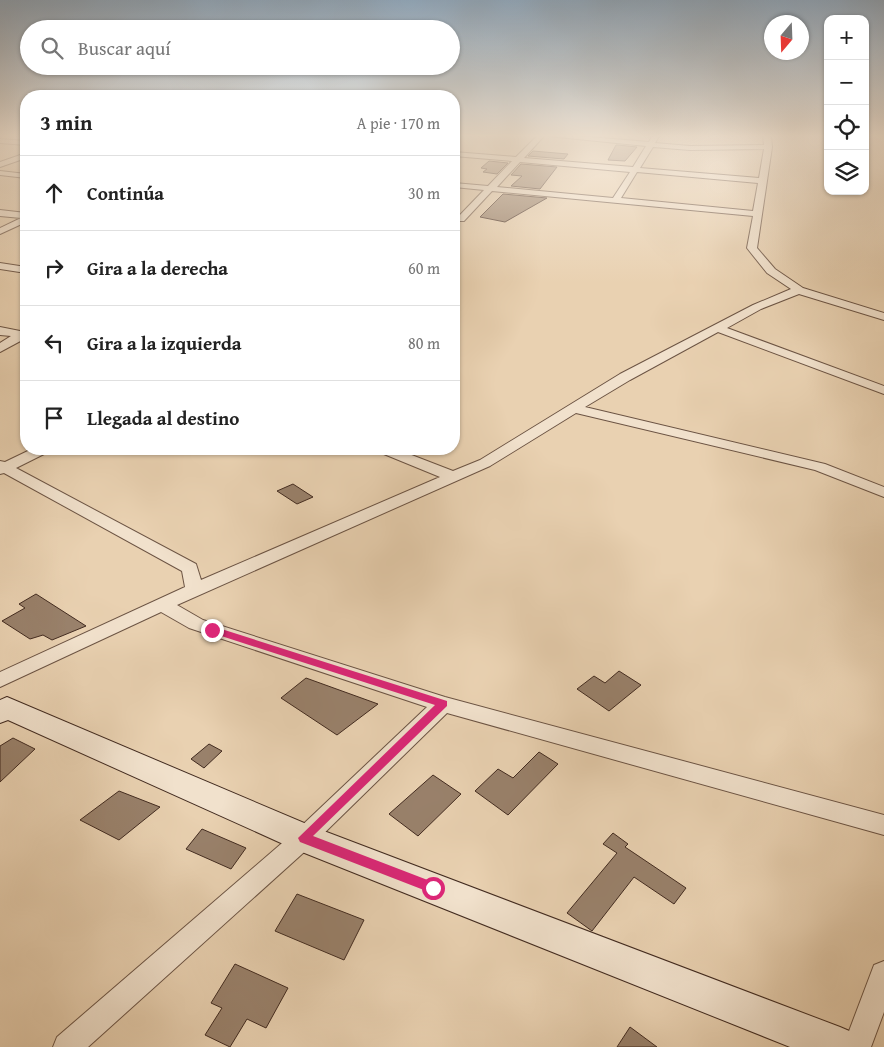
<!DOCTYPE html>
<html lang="es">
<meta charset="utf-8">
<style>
:root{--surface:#fff;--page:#f6f6f6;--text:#222;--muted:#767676;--line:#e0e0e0}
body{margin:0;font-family:"Gentium Book Plus",serif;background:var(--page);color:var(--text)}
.controls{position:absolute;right:15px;top:15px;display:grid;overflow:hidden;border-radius:10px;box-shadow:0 1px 4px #0004}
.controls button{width:45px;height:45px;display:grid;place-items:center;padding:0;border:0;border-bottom:1px solid var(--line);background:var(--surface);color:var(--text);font:25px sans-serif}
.compass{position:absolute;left:764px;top:15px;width:45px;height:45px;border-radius:50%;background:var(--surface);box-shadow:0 1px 4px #0004;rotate:199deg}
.stop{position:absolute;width:15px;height:15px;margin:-11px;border:4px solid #db2777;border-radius:50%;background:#fff}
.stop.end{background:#db2777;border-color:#fff;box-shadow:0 1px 5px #0008}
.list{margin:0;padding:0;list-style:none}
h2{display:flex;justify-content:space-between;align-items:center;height:65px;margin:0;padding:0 20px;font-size:21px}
h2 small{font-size:16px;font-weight:400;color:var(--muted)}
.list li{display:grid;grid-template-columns:32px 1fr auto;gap:15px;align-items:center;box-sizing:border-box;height:75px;padding:0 20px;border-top:1px solid var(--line)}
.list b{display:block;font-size:19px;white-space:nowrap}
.list em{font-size:16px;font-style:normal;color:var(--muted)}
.icon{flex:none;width:28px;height:28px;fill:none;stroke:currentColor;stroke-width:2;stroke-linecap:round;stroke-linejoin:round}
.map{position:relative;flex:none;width:884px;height:1047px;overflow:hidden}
.search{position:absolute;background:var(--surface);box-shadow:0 1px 4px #0004;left:20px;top:20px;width:440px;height:55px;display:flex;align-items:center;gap:12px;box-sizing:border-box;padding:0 18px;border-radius:28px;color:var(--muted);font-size:19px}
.panel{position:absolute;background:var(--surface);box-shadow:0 1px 4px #0004;left:20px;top:90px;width:440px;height:365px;border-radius:20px}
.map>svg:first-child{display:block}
</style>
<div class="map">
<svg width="884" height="1047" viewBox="0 0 884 1047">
<rect width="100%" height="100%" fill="#e9d1b1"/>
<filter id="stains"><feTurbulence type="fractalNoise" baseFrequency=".004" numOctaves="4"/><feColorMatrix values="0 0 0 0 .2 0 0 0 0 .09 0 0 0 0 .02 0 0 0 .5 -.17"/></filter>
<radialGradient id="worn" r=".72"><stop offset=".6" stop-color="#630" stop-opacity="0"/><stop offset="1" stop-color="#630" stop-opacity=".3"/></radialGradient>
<path fill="#99816b" stroke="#422b20" d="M616,145h2l19,2 -12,14 -17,-1z
M533,151l35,3 -4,5 -36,-3z
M489,161l19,2 -11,11 -14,-2 4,-3 -6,-1z
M521,164l36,3 -17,22 -29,-3 11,-10 -11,-1z
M503,194l44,4 -42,24 -25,-5z
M293,484l20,13 -16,7 -20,-13z
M36,594l50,32 -34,14 -9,-5 -13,4 -28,-18 23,-13 -6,-4z
M619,671l22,14 -32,26 -32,-22 17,-13 11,7z
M306,678l72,26 -41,31 -56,-37z
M13,738l22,11 -35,33v-36z
M209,744l13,7 -18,17 -13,-9z
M539,752l19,12 -50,51 -33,-24 23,-22 15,9z
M433,775l28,19 -43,42 -29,-22z
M119,791l41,16 -41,33 -39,-20z
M202,829l44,19 -15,21 -45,-20z
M613,833l15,11 -3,3 61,41 -12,16 -40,-27 -42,54 -25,-18 50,-60 -14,-9z
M297,894l67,26 -20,40 -69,-29z
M235,964l53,24 -22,40 -19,-9 -17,28 -25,-12 17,-27 -11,-5z
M630,1027l27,20h-40z"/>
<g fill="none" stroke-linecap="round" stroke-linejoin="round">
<defs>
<path id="street" d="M537,136h7l-20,22 109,9 13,-21 -98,-10h29l72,6 3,-6h7l-4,7 35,3 74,-1 -1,-9h8l1,11 -15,101 18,21 28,19 81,25v7l-85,-26 -38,15 -34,19 157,58v8l-166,-62 -88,48 -45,27 240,57 59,23v10l-69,-27 -239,-57 -86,53 -313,139 26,15 242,77 439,118v20l-437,-122 -135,132 -224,202h-35l4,-10 239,-206 131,-124 -238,-79 -28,-16 -161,75v-15l185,-85 -3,-16 -178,-98 -4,1v-13l5,1 27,-13h18l-2,3 -32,16 180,96 5,16 239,-103 -61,-25 -2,-3h19l57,22 27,-11 140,-86 133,-69 38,-16 -24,-16 -20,-25 6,-32 -261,-25 -28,30h-6v-4l26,-27 -30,-3v-4l34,3 24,-25 -58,-5v-4l62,5zM653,147l37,3 74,-1 -5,29 -119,-10zM520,162l110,10 -17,26 -116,-11zM637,172l121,11 -5,28 -132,-13z
M0,139l26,2v4l-26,-2z
M26,153v5l-26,9v-5z
M0,171l26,3v4l-26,-3z
M0,210l26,3v9l-26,12v-6l21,-10 -21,-2z
M0,263l26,4v6l-26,-4z
M0,327l20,4 6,-2v9l-26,14v-9l11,-7 -11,-1z
M884,961v51l-13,35h-28l31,-82z"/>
<path id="secondary" d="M7,697l309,131 524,199 14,6 6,14h-70l-498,-199 -284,-128 -8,3v-23z"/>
</defs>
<use href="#street" stroke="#6c5444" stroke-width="2"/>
<use href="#secondary" stroke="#422b20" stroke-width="2"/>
<use href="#street" fill="#f1e1cc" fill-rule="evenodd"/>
<use href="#secondary" fill="#f1e1cc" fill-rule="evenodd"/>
</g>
<linearGradient id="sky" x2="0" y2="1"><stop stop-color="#91a9be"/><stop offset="0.48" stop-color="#f5eadc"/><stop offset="1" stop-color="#f5eadc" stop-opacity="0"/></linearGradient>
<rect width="884" height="283" fill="url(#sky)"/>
<path fill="#db2777" d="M212,626l235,75v5l-134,130 125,48 2,4 -2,4h-9l-129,-50 -2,-4 137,-133 -226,-73v-5z"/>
<rect width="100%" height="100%" filter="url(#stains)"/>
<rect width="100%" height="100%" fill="url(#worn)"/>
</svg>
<div class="controls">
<button>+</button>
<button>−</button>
<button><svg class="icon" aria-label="locate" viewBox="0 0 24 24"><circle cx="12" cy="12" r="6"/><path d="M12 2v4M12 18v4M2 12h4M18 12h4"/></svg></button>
<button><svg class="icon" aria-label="layers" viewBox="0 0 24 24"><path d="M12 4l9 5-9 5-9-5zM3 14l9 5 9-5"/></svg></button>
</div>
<svg class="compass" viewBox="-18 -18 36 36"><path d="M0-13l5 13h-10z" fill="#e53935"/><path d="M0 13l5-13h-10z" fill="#767676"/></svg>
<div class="stop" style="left:433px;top:888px"></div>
<div class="stop end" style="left:212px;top:630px"></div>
<div class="search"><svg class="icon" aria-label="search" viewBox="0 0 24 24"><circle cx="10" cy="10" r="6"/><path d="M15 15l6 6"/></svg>Buscar aquí</div>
<section class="panel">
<h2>3 min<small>A pie · 170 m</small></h2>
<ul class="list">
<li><svg class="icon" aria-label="ahead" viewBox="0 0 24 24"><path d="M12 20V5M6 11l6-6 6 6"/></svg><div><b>Continúa</b></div><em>30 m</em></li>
<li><svg class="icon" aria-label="right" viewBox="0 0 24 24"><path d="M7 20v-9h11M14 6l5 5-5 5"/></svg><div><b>Gira a la derecha</b></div><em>60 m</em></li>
<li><svg class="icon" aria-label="left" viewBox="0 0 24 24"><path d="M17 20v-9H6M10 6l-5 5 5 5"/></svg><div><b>Gira a la izquierda</b></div><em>80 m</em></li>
<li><svg class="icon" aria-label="arrive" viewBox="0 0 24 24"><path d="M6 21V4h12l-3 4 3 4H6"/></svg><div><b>Llegada al destino</b></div></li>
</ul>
</section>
</div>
